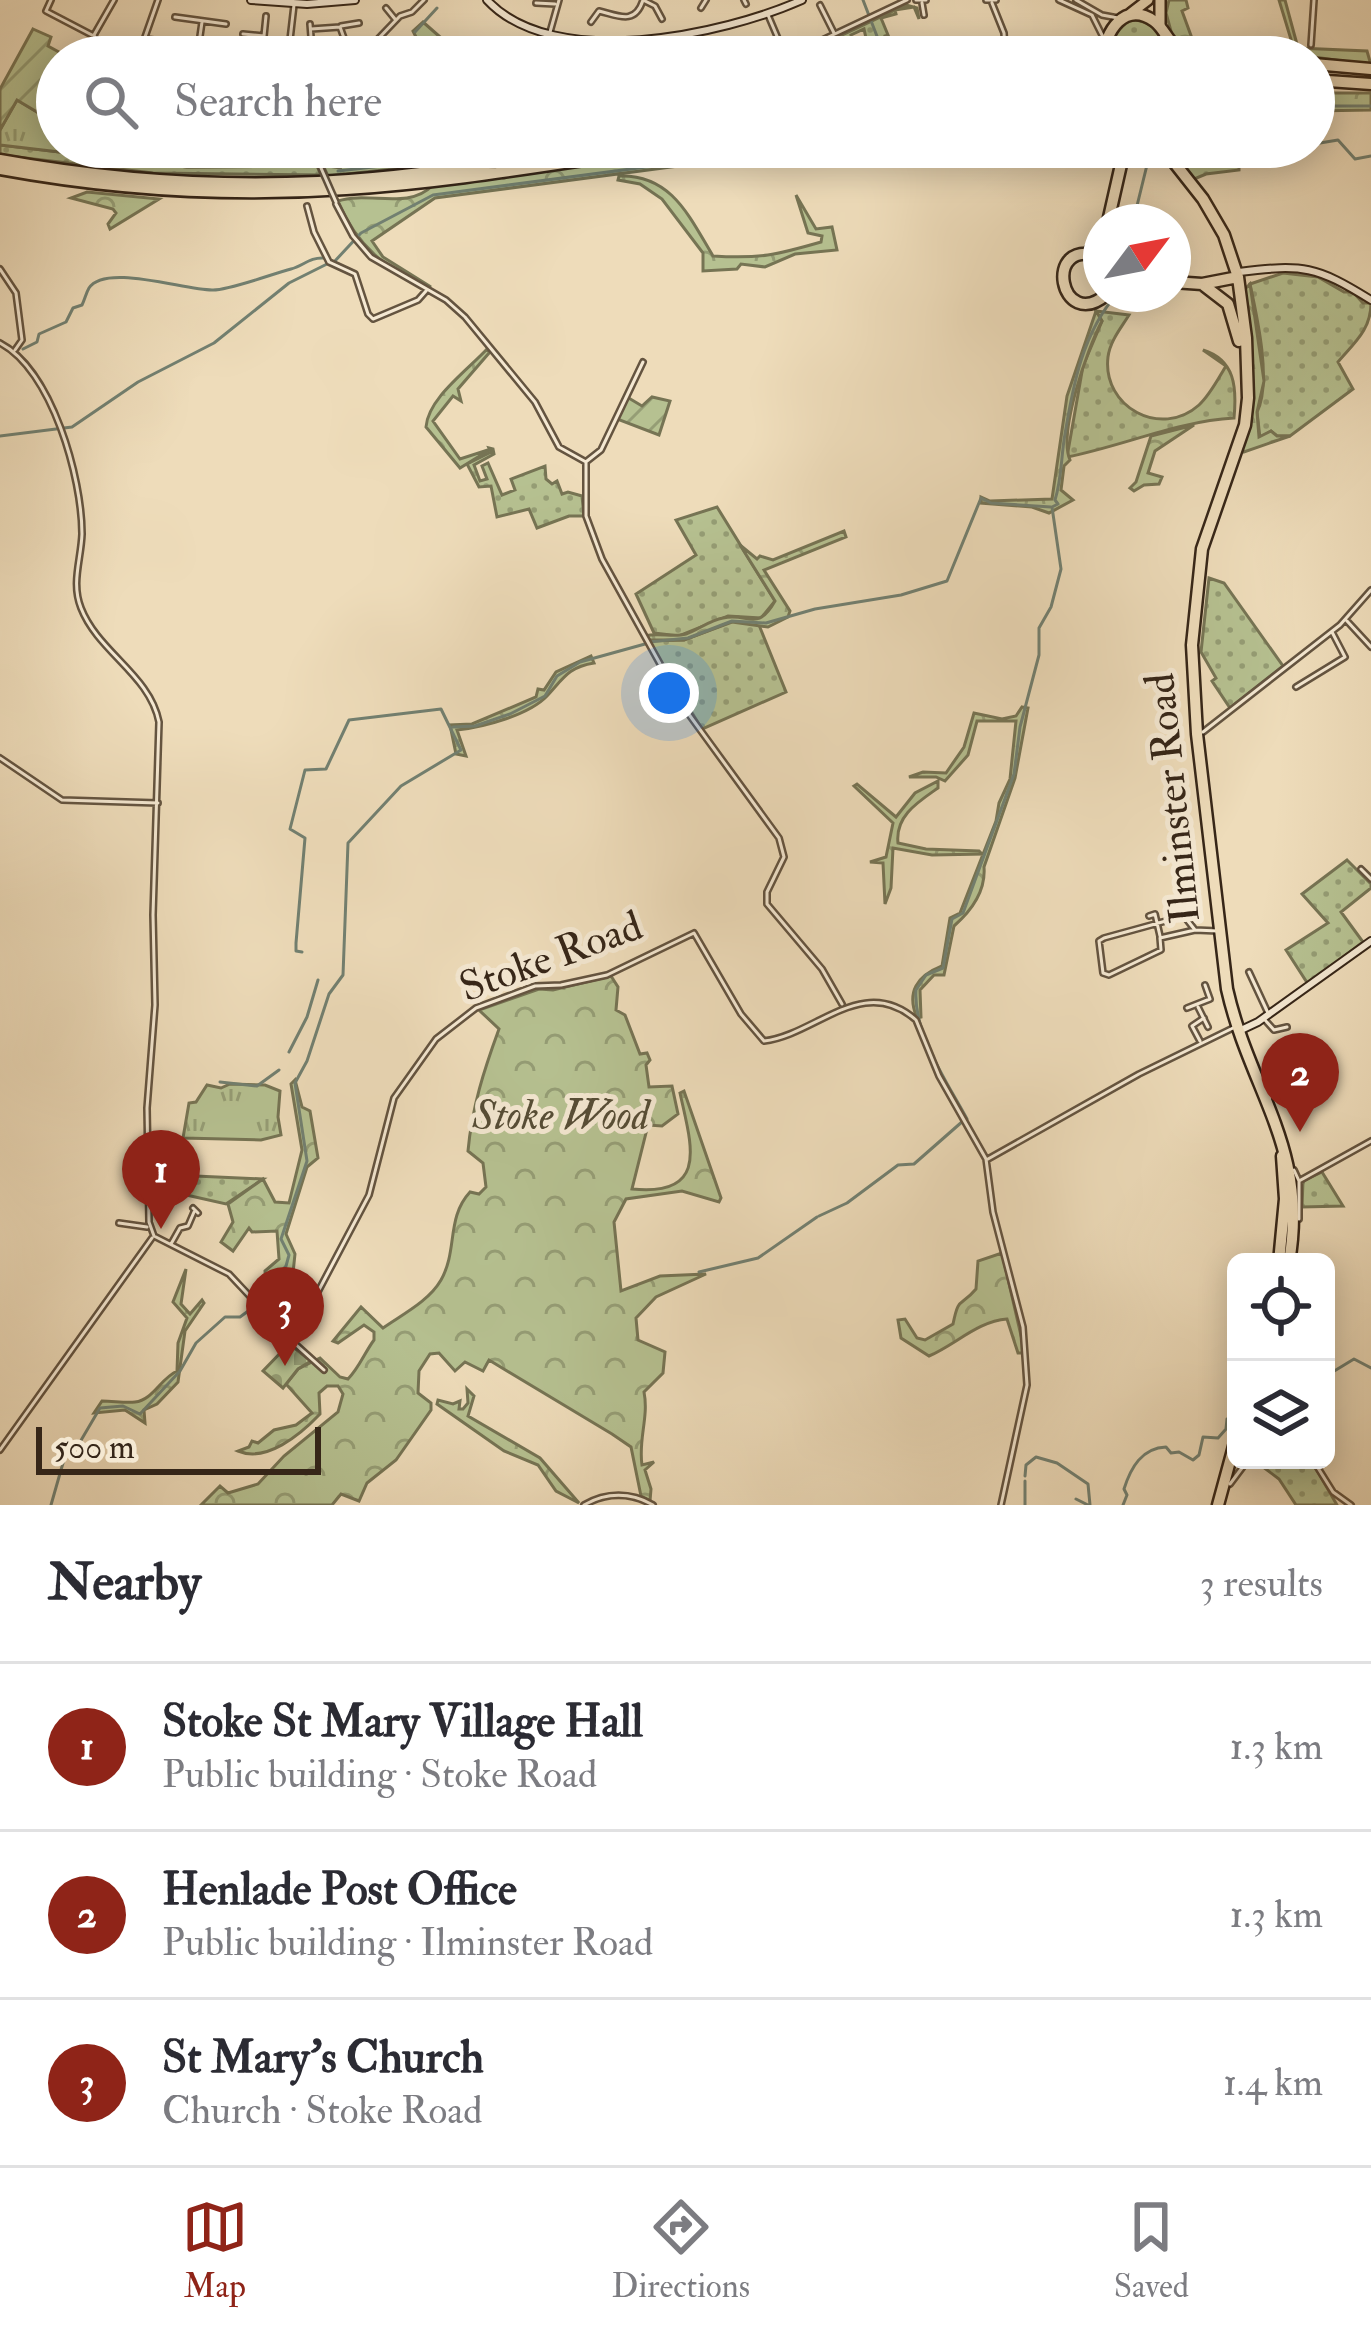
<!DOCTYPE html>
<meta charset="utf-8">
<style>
:root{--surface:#fff;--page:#f2f2f3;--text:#2b2b33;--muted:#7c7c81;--line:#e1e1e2;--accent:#8f2418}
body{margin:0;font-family:"IM FELL Double Pica",serif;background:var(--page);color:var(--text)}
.controls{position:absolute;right:36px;bottom:36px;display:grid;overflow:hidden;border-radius:18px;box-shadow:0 6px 30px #0003}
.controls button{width:108px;height:108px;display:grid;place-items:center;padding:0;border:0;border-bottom:3px solid var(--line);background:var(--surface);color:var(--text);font:60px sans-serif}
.compass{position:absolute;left:1083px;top:204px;width:108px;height:108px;border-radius:50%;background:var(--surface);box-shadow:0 6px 30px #0003;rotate:58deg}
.scale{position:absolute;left:36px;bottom:30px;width:285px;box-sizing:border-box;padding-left:12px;border:6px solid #362618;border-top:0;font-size:33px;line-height:42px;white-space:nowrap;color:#362618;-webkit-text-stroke:9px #f4e8d2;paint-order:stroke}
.you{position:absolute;left:669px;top:693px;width:42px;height:42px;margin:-30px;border:9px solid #fff;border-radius:50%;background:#1a73e8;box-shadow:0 0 0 18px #1a73e833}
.badge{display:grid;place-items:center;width:78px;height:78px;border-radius:50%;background:var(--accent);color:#fff;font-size:39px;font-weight:700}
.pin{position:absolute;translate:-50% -99px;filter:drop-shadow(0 3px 6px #0008)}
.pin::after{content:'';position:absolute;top:63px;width:42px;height:36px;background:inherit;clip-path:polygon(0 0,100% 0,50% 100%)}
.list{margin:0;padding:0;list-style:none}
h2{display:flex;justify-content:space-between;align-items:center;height:156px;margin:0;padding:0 48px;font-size:51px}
h2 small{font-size:39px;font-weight:400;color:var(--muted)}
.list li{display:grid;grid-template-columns:78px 1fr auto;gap:36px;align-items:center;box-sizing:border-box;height:168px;padding:0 48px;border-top:3px solid var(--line)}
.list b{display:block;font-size:45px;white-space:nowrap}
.list p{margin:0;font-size:39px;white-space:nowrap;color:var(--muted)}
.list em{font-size:39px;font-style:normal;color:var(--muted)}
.icon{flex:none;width:66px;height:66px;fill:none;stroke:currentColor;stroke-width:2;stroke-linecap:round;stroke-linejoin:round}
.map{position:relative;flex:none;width:1371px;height:1505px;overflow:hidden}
.search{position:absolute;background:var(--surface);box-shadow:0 6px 30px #0003;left:36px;right:36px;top:36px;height:132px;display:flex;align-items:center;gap:30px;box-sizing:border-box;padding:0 42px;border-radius:66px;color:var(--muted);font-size:45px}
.sheet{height:660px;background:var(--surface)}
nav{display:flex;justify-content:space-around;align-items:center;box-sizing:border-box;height:168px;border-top:3px solid var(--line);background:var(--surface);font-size:33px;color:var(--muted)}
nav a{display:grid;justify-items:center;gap:6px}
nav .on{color:var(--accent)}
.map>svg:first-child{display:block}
</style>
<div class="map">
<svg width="1371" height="1505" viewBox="0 0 1371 1505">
<defs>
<pattern id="grass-dots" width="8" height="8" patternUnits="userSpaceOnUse" patternTransform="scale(3)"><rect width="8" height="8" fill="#b6c191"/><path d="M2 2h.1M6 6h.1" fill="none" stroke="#959d75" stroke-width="1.8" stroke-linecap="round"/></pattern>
<pattern id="forest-crowns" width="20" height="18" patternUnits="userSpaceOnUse" patternTransform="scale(3)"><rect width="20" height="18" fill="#b6c191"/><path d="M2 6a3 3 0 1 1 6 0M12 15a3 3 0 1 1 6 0" fill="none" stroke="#959d75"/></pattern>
<pattern id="cemetery-stones" width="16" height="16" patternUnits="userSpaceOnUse" patternTransform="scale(3)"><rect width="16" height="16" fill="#b6c191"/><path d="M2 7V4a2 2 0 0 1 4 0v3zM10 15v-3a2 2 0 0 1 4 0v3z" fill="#959d75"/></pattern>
<pattern id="park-tufts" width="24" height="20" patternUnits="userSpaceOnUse" patternTransform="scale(3)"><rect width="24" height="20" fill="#b6c191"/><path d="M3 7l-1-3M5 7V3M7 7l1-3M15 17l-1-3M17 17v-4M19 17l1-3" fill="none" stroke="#959d75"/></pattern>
<pattern id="garden-furrows" width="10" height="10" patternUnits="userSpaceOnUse" patternTransform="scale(3)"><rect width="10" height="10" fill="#b6c191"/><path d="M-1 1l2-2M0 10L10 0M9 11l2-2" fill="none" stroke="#959d75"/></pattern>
</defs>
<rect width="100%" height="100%" fill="#eedcba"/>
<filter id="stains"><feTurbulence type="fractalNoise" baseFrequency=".00167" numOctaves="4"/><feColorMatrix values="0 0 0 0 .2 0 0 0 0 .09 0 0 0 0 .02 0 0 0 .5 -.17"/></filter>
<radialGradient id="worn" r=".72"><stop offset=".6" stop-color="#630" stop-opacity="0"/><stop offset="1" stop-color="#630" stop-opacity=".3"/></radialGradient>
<path fill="url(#grass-dots)" stroke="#767454" stroke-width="3" d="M906,5l11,3 2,11 -5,-12 -19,3 1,4 -15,4 7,17 -3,1 2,9 16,-4 4,12 13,-3 2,7 -6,-4 -8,4h-38l-6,-28 -13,6 5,22h-8l-7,-17 -8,4 -2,6 -3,-5 -10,5 3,-5z
M1129,19c26,2 31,13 37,38l-31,-9 -14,9h-14l2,-19z
M423,22l25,22 3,-2 17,15h-73l5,-6 7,5 12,-13 -6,-12z
M0,145l187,22 130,-1 4,9 -168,-2 -153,-18z
M329,147h168l5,6 -34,8 -140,15 -5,-11 17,3z
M1220,147h51v10l-32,8v5l-33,4 -14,6 -18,-27c16,-7 30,4 46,-6z
M1283,273l35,4 26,15h9l10,11h8c0,27 -17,40 -33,59l15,27 -63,47h-13l-6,-5 -11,7 -3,-26c15,-29 0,-96 -7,-128z
M1096,311l33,4c-8,13 -19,26 -21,42 -6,50 53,82 91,48 11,-10 19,-26 27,-39l-23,-16c32,10 34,37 31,68 -56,3 -111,28 -167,39l16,-91 19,-45z
M489,448l4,1 1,5 -20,11 6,16 7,-2 -5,-13 6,-3 14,32 13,-5 -4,-11 34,-13 1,13 6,5 5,-3 5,13 6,-2 14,4 2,20h-15l-32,12 -8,-19 -32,8 -6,-31 -12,1 -12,-23 24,-12z
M717,507l58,94 -14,17 -33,-2 -49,20 -25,-3 -18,-39 60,-39 -20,-35z
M1209,578l15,5 59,83 -53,42 -18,-27 4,-3 -15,-26z
M733,621l26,4 27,67 -84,37 -54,-88 36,-1z
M1347,860l24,24v4l-30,24 22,30 -55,42 -22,-34 42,-27 -26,-29z
M1322,1172l21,34 -41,1 1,-26z
M151,1174l112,5 -37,25 -44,-10 1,-15 -11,-2 -2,10 -19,-1z
M1269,1460h42l26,45h-41l-17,-26 -16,-12z"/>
<path fill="url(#forest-crowns)" stroke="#767454" stroke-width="3" d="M1169,0h17l2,8 -6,3 11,30 94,9 6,-4 -14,-46h6l13,48 69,3 4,14 -57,-8 -125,-7 -17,-15 -6,-22z
M1314,93h57v17l-57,1z
M716,147h106l-387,51 -63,43 11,16 48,30c-43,-13 -76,-44 -93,-86 30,-10 70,9 94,-15z
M619,176c52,-2 70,40 94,80 47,3 63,-1 108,-14l1,-6 -14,-3 -12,-38 20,34 16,-2 5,23 -42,4 -30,13 -24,-3 -4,5 -34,2v-18l-41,-54 -22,-15 -22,-4z
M87,192l72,7 -49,30 -2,-5 8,-11 -3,-4 -42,-11z
M1250,284l14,97 -7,31 2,25 12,-6 6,5h13l-46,16 -3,-4 6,-18 -2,-141z
M1096,311l6,10c-15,28 -44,112 -32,139l-6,6 -3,24 12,10 -24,13 -17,-6 -51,-4v-6l9,4 62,-2 15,-103z
M488,348l1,5 -31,36 3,12 -8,-5 -20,25 27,38 31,-10 -31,19 -34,-41c2,-29 42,-57 62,-79z
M1194,425l-39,26 -7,22 14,4 -3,7 -15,1 -10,6 -4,-3 6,-6 15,-46z
M844,531l2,6 -82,33 26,41 -2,6 -20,10 -36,-5 -48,18h-36l-3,-4c14,-4 28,2 41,-2 12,-4 24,-14 37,-16 25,-6 34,15 52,-17l-35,-56 17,14 3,-3 13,4z
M591,656l3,7c-26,4 -31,16 -47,33 -18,19 -63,31 -90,34l9,26 -10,-2 -6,-29 22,-1 64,-27 2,-8 6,1 12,-18z
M1022,707l6,1 -13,70 -31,89c2,25 -14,45 -30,59l-10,49h-10l-14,15 1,27 -4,1c-11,-26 0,-42 25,-52l8,-48 10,-5 36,-92 3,-18 11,-24 6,-58h-39l-9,34 -23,26 -9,-4h-27l14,-5 23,1 18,-26 10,-34 28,6 14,-3z
M938,781v7c-20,14 -43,28 -40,55l28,6 53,2 3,3 -50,1 -39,-7 -2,40 -6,16 -2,-41 -13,-1 16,-5 7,-34 -39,-37 3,-2 39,33 19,-24z
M611,976l7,11 -2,23 9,5 15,39 7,-1 3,7 -4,5 3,22 23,-1 6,28 -16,12 -14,-1 -16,64c78,8 59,-45 48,-96l4,-2 37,107 -2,4 -37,-11 -56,8 -12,23 7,69 39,-15 46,-2 -50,23 -20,21 2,22 27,12 -2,21 -19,19c5,25 -6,48 -2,73l12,-3 -9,8 6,19 -1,12 -9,-5 -10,-49 -19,-13 -123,-74 -6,11 -18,-9 -10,9 -16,-18 -9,1 -11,17 -1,22 13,10v7l-35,50 -29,23 -8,18 -18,-7 -9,11h-131l19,-19 8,7 30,-9 26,-28 54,-44 5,-18 -5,-8h-11l-8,7 1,21c-20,21 -54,49 -82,37l11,-4 3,-6 6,2 16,-13 22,-5 16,-12 -26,-29 12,-15 22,-11 20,19 8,2c11,-11 17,-27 26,-39v-8l-10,-7 -26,18 -5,-2 28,-34 22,21c20,-14 46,-27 58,-48 17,-30 5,-62 29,-88l9,2 7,-7 -3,-24 -15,-12c4,-44 16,-81 31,-122l-20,-19 60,-21 14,1z
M295,1080l7,27 8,4 8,47 -11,9 -21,67 9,20 -2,19 -11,2 -16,13 -1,-17 14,-12 -2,-28 -25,1 -3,-4 -16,23 -12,-9 12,-20 -5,-18 35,-25 12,23 14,1 13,-53 -11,-66z
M1002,1253l23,100h-7l-11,-34c-29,2 -52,26 -78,37l-28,-18 -3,-18 7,-1 12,19 8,2 28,-16c6,-29 7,-16 23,-35l2,-28z
M186,1269l-5,35 9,10 12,-14 2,3 -19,28 -7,51 -21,22 -13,6 1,13 -20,-13 -31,3 8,-12c11,0 23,2 33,1 18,-2 25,-23 42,-31l1,-28 9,-25 -14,-16z
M467,1389l7,7 -6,20 72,42 39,45 -23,-12 -18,-26 -34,-14 -67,-47 1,-4 15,4 7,-3 -1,8h4l5,-6z"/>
<path fill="url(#cemetery-stones)" stroke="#767454" stroke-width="3" d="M289,1344l22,17 -13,8 -15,19 -20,-17z"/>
<path fill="url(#park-tufts)" stroke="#767454" stroke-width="3" d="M57,77v70h252l8,19 -130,1 -187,-22v-15l17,-30 20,12z
M230,1084l35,1 15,6 -2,26 3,18 -20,5 -78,-2 6,-35 7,-1 11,-17 14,3z"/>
<path fill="url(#garden-furrows)" stroke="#767454" stroke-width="3" d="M33,29l18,8 -3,9 20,11h-11v20l-20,35 -20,-12 -17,30v-41z
M627,397l15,9 10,-9 18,4 -11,34 -42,-16z"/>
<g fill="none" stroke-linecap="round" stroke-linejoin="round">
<path stroke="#728071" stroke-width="3" d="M863,0l22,57
M415,32l22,-24
M1072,57l21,-9
M1314,106h57
M1314,144l24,-4 17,19 16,-3
M1229,147l9,7 10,-7 18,7 8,-7
M1295,147h11
M1178,156h31l17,-9
M338,171l208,-24
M1133,222l14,-57 5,-5 11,-1
M334,262l27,-29 72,-38 365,-48
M23,349l14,-7 2,-8 27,-12 7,-14 9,-3c3,-6 4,-12 7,-17 16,-25 95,2 123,2 15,1 60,-16 79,-21 12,-3 19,-12 33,-11
M0,436l72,-9 66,-45 76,-39 75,-60 38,-19
M649,642l39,-4 44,-17 34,2 49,-14 86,-14 46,-14 34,-83 10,5 60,4
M453,727l22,-1 35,-12 35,-18 12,-20 23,-14 65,-18
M289,1052l18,-35 11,-37
M220,1082l37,4 22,-16
M967,1119c-20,-37 -54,-86 -51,-129l10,-15 17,-7 9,-49 11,-6 51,-139 6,-47 19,-72v-27l12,-21 10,-38 -9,-62 6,-3 -3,-4c7,-22 6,-44 10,-66 8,-49 18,-102 52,-140
M819,1216l28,-13 51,-38 16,-1 49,-43
M699,1272l59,-14 59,-41
M256,1301l30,-35 3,-11 -8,-16 26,-78 -12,-78 12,-22 22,-67 14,-19 5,-132 53,-57 60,-36 -20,-41 -92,11 -23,49 -21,1 -15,59 15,9 -9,105v8l6,1
M1326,1376l28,-17 17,9
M1025,1476l1,-11 10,-8 21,6 31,21 2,21
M1025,1481v24
M1076,1499l12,6
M51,1505l16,-56 13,-7 20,-34 23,-2 17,8 40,-43 16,-28 29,-26h15l15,-11
M1123,1505l4,-10 -3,-6c7,-22 18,-41 42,-42l5,6 8,-1 14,8 6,-5 4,-18 15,1 8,-9 1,-10 9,2"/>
<defs>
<path id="street" d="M51,0l-5,11 46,24
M114,0l-20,35 4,11 22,11
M744,0l2,4
M916,0h10
M986,0h10
M1059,0l33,15 12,24
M1076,0l26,15 16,3
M645,1l10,5 7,13
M536,3l19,1
M922,3l2,12
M820,5l14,28
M386,8l9,11
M701,8l5,-8
M768,15l17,40
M175,17l51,7
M591,22l8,-11c18,4 36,15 44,-11
M310,24l1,13
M341,26l18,-3
M311,29l29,-2 4,11
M550,32l9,-32
M243,34l21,2 2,-20
M145,37l13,-37
M199,43l3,-21
M1311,45l3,-45
M812,47l5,10
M746,49l3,8
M958,56l47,-7 -1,-16 -12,-30
M128,57l9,-15 9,-3 93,12 49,-1
M181,57l1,-14
M204,57v-2
M288,57l6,-52
M322,57l23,-17h32l23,-24 12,-4 12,-12
M786,57l121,-57
M312,147l8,19
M336,204l17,32 18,21 75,43 19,17 70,85 24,45 27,15v54l16,43 83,150 94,129 5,19 -17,35v12l55,65 20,35
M307,206l7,26 15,30 26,12 13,40 5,5 45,-19 8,-9
M0,269l16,24 6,47 -7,10
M0,343c52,27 82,135 82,191 -1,26 -11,49 -1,74 17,44 69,67 78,114l-6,193 2,90 -8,103 2,114 5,14 75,38 63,67 77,-146 25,-97 42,-59 40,-31 59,-22 26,-1 46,-10 87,-42 47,81 23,27c52,-6 99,-68 152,-21l23,56 47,83 7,53 30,115 4,58 -26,120
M587,461l14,-11 42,-88
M1347,621l24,26
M1296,687l49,-30 -13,-25
M1203,732l137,-107 31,-35
M0,758l62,42 96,3
M1361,869l10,10
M1149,916l6,-2 5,22
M1195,930l-11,-14 -80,22 -5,3 4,32 6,2 52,-25 -1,-12 35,-8 23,1
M1249,972l19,41
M1198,1007l10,20
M1187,1008l23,-9 -5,-14
M1265,1020l9,10 13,-3
M1200,1041l-8,-15 12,-8
M1268,1099l21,-17 -3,-12
M988,1159l151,-85 94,-46
M1294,1170l5,11v38
M1299,1181l72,-40
M193,1208l5,5
M119,1223l28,4
M171,1244l9,-16 8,-2 6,-14
M293,1342l31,28
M0,1450l152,-212
M1313,1460l20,32 18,13
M1230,1484l18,-24
M584,1505c22,-13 47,-13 69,0"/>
<path id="secondary" d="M251,0l56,4 48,-4
M487,0c67,72 236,35 315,0
M1239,272c65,-8 77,-6 132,28
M1241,1030l17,-8 113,-81"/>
<path id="primary" d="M1160,0v26
M1131,13l17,-13"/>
<path id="highway" d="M1165,37l5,20
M1103,57c2,-25 22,-57 51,-36 11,8 14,22 26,29 14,7 34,6 49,7
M1314,64l57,5
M1314,80l57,4
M1162,147l41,52 21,36 14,42 8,61 2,60 -3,27 -43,124 -10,96 5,89 30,255c23,102 82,159 62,273
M0,160c105,19 212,27 318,22 98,-5 194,-22 291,-35
M0,169c114,21 231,28 346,20 110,-7 218,-27 327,-42
M1108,222l17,-75
M1088,253l13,-16
M1101,257c-60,-22 -41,78 6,37
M1173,282l29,2 36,-7
M1202,284l26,20 11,37
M1279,1262l6,-63 -3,-43
M1218,1505l18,-66"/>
</defs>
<use href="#street" stroke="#645440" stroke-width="8"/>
<use href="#secondary" stroke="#362618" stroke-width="10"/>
<use href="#primary" stroke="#362618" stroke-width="14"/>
<use href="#highway" stroke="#362618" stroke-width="15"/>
<use href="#street" stroke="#f4e8d2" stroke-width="3"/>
<use href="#secondary" stroke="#f4e8d2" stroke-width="6"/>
<use href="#primary" stroke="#eedcba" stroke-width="9"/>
<use href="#highway" stroke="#eedcba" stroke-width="10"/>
<defs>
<path id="street-bridge" d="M321,168l15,34"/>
</defs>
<use href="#street-bridge" stroke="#645440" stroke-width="8" stroke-linecap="butt"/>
<use href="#street-bridge" stroke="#f4e8d2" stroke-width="3"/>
</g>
<g text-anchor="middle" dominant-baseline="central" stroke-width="10" stroke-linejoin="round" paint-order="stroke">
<g font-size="42" fill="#362618" stroke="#f4e8d2">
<text transform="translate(1173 798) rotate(-96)">Ilminster Road</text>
<text transform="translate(551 957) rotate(-20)">Stoke Road</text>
</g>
<g font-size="42" font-style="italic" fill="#564d36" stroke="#f4e8d2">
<text x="561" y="1116">Stoke Wood</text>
</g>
</g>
<rect width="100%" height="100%" filter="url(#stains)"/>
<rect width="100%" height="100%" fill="url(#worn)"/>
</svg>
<div class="controls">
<button><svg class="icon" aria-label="locate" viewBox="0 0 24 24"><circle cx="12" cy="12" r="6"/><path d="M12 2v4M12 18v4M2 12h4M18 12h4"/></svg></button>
<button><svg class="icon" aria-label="layers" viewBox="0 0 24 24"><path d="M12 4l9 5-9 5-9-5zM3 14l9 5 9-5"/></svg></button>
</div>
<svg class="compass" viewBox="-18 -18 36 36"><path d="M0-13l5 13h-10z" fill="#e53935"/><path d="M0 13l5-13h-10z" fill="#7c7c81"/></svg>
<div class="scale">500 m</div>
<div class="you"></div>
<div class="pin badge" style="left:161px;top:1229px">1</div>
<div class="pin badge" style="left:1300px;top:1132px">2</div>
<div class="pin badge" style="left:285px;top:1366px">3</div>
<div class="search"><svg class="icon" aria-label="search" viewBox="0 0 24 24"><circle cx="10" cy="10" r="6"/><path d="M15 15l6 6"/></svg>Search here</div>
</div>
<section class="sheet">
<h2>Nearby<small>3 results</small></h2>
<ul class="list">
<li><span class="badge">1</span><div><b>Stoke St Mary Village Hall</b><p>Public building · Stoke Road</p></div><em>1.3 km</em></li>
<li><span class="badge">2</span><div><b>Henlade Post Office</b><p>Public building · Ilminster Road</p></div><em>1.3 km</em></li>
<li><span class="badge">3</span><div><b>St Mary's Church</b><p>Church · Stoke Road</p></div><em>1.4 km</em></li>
</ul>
</section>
<nav>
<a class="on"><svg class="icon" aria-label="map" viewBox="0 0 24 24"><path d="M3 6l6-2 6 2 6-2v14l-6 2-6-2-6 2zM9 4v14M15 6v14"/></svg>Map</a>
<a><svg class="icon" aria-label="directions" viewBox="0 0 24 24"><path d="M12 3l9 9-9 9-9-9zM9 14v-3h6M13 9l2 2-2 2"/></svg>Directions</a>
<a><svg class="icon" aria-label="saved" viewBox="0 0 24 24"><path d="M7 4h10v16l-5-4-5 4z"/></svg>Saved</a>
</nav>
